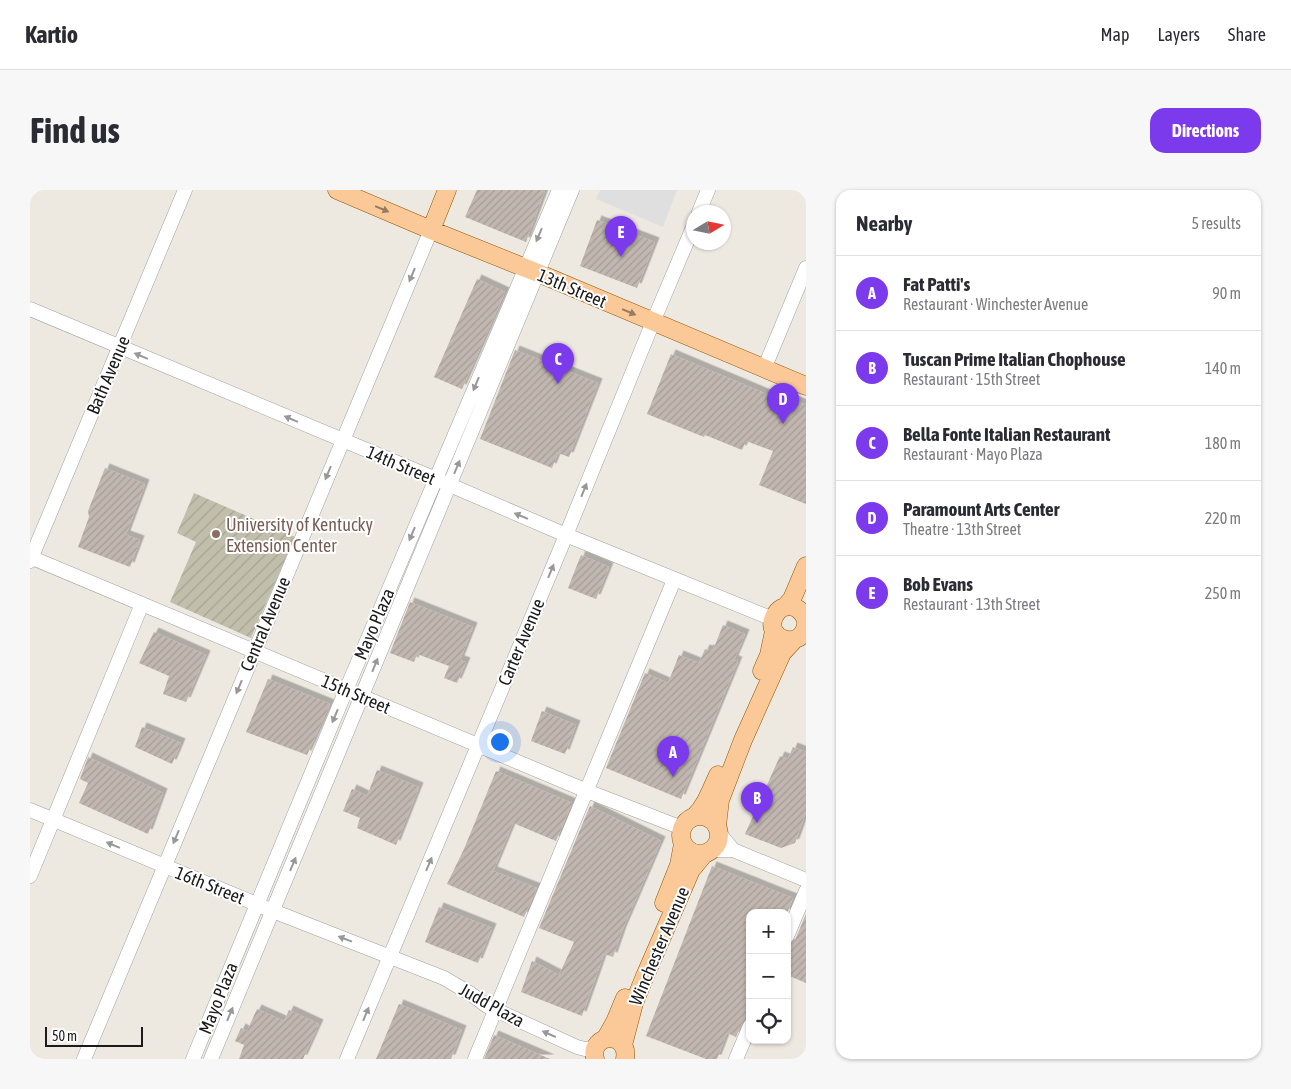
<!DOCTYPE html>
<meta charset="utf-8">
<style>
:root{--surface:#fff;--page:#f7f7f7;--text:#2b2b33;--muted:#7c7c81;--line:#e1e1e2;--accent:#7c3aed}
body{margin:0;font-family:"Asap Condensed",sans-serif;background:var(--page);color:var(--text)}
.controls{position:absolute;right:15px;bottom:15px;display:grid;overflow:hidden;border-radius:10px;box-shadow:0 1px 4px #0004}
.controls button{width:45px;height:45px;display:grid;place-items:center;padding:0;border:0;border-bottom:1px solid var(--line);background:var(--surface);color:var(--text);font:25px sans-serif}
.compass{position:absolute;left:656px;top:15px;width:45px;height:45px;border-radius:50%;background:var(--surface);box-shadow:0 1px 4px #0004;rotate:80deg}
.scale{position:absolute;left:15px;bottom:12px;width:98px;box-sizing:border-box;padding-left:5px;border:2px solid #1b1b1b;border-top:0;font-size:14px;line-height:18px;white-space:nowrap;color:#1b1b1b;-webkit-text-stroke:4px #fff;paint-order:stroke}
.you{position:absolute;left:469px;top:551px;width:18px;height:18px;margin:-12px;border:4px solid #fff;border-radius:50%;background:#1a73e8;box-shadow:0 0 0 8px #1a73e833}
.badge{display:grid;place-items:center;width:32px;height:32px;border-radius:50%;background:var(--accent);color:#fff;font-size:16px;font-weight:700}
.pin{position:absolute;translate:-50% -41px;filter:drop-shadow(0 1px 2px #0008)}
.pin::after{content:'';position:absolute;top:26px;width:18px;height:15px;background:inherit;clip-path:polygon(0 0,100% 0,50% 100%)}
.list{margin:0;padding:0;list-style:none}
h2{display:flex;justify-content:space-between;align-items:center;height:65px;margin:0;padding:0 20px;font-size:21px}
h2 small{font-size:16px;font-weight:400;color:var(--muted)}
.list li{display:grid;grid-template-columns:32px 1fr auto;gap:15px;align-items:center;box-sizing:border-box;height:75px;padding:0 20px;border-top:1px solid var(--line)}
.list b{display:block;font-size:19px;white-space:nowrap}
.list p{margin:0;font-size:16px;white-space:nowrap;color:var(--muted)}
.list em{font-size:16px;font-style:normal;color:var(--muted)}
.icon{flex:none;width:28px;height:28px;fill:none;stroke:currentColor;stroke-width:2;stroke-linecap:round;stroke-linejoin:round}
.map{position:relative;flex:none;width:776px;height:869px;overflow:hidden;border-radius:15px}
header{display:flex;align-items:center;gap:30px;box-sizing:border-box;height:70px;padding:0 25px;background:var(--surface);border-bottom:1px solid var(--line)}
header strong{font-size:24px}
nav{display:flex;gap:28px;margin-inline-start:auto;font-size:18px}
.intro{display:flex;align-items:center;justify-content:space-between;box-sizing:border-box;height:120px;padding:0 30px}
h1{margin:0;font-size:35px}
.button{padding:12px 22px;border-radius:15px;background:var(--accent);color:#fff;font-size:18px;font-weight:700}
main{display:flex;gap:30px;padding:0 30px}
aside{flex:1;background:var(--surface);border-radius:15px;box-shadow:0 1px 4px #0004}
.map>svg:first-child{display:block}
</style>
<header>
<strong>Kartio</strong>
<nav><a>Map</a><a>Layers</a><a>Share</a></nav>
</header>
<div class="intro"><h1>Find us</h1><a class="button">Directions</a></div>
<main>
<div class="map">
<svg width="776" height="869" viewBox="0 0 776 869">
<defs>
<pattern id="construction-furrows" width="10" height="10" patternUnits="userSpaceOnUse" patternTransform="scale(1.25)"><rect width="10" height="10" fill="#c1bfac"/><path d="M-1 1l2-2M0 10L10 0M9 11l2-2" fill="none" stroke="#a5a493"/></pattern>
<pattern id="building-hatch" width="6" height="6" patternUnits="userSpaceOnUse" patternTransform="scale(1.25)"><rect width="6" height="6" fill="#c1b7b0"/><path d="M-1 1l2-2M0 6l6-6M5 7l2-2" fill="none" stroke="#a59d97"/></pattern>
<filter id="shadow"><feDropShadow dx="4.5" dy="-4.5" stdDeviation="0" flood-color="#0004"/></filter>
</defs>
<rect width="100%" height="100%" fill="#ede8e0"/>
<path fill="url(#construction-furrows)" d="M164,303l101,44 -44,101 -81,-36 26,-60 -19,-9z"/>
<path fill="#dfdfdf" d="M570,0h77l-14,37 -67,-28z"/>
<path fill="url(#building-hatch)" filter="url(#shadow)" d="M447,0h68l-19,52 -61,-25z
M567,30l58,22 -18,46 -57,-22z
M447,89l28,13 -43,97 -28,-12z
M485,160l83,33 -29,74 -11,-4 -6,15 -72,-29z
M641,164l100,42 1,-4 34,13v99l-47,-19 14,-34 -27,-10 -4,9 -37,-15 -1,2 -57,-23z
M75,278l40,16 -19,51 14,5 -10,27 -52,-20 11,-30 -1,-6z
M551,365l28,12 -13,32 -28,-11z
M380,412l63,25 -13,33 6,2 -9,21 -13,-5 5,-12 -32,-12 -3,8 -24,-9z
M693,435l22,9 -11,26 4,1 -57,138 -75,-31 39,-95 23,10 11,-28 20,8 6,-14 3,1 1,-1 4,1z
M124,442l52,23 -20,47 -23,-8 6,-18 -30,-13z
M238,489l62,25 -23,51 -61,-23z
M512,521l34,14 -11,29 -34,-13z
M112,537l39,16 -9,21 -37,-17z
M763,557l13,5v60l-11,31 -14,5 -36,-14 35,-78 8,3z
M58,567l75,36 -15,41 -69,-31 9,-20 -8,-4z
M347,580l42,17 -23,58 -39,-17 3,-10 -17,-7 9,-22 15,7z
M466,581l76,32 -16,38 -43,-18 -20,48 44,17 -13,29 -77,-33 17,-35z
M560,616l71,35 -39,90 -9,26 -9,-3 -22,62 -61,-24 11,-31 27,14 15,-33 -35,-14z
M682,676l81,32 -6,15h-37v98l-3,7 -5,5 -6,14 -9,-4 -10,26h-11l-60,-23z
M409,717l53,21 -14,35 -53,-21z
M776,724v69l-19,-8v-30l5,-2 3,-3z
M369,814l63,26 -11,29h-75z
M227,819l27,12 5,-11 30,14 -16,35h-64l5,-14 -9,-4 6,-13 6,3z
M464,845l56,24h-66z"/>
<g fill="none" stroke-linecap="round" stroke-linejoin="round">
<defs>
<path id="minor" d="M669,22l9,-22
M0,119l406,170 130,56 207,84
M734,179l42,-101
M0,367l557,234 95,37
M0,371l155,-371
M0,620l243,101 171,67 27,16 16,12 90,41 8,2 10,-1
M689,643l14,17
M681,660h22l73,30
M0,686l112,-272
M757,746l19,-45
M54,869l347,-829
M163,869l153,-369 213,-500
M181,869l361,-869
M317,869l215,-514 91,-223 41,-97
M445,869l199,-479
M706,869l14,-33"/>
<path id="major" d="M307,0l94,40 107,43 268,113
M401,40l16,-40
M755,417l7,-8 14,-33
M776,431c-3,-11 -13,-18 -24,-13 -4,2 -6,5 -8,9 -10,22 27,35 32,8
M732,481l7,-16 5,-24
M665,626c11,-11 16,-26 23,-41
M651 645a19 19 0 1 1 38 0a19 19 0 1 1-38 0Z
M687,636l3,-26 23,-60 39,-87 12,-13
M634,713l15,-38 4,-21
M576,848l9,-16 10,-24
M593,855l11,-42 11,-27 46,-106 14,-17
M565,869c-6,-27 35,-28 30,0"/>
</defs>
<use href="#minor" stroke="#a2a2a2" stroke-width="15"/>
<use href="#major" stroke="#915702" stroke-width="19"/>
<use href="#minor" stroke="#fff" stroke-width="14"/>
<use href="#major" stroke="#fbc998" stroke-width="18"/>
</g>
<defs><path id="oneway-solid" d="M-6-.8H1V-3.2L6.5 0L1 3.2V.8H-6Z" transform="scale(1.25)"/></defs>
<g fill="#967b60">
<use href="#oneway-solid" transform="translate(352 19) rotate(23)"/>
<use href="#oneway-solid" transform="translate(599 122) rotate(23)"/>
</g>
<g fill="#989898">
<use href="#oneway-solid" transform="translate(509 45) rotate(113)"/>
<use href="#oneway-solid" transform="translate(382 85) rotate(113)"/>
<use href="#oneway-solid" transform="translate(111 166) rotate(-157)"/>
<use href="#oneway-solid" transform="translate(446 194) rotate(113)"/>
<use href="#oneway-solid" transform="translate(261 229) rotate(-157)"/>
<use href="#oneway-solid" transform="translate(427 277) rotate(-67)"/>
<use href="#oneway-solid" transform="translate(298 283) rotate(113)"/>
<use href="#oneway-solid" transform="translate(554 300) rotate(-68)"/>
<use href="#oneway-solid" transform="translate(491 326) rotate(-157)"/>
<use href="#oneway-solid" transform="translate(382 344) rotate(113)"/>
<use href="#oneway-solid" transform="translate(521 381) rotate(-67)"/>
<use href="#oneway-solid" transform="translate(345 475) rotate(-68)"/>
<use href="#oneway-solid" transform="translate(209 497) rotate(113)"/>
<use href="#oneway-solid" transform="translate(305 526) rotate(113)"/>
<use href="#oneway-solid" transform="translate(146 647) rotate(113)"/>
<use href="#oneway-solid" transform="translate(83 655) rotate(-157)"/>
<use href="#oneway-solid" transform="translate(263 674) rotate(-67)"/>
<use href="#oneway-solid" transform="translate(399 674) rotate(-67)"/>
<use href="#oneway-solid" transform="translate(315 749) rotate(-159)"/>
<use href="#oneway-solid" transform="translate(200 824) rotate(-67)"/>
<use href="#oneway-solid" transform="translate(336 824) rotate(-67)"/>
<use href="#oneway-solid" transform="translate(519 844) rotate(-156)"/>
</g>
<circle fill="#8d6e63" stroke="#fff" stroke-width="2" cx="186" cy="344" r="5"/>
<g text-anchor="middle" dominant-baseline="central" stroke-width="4" stroke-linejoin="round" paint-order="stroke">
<g font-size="18" fill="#1b1b1b" stroke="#fff">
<text transform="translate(542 98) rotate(23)">13th Street</text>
<text transform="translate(78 185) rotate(-67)">Bath Avenue</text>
<text transform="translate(371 275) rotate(23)">14th Street</text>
<text transform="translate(235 434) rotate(-67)">Central Avenue</text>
<text transform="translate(344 434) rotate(-67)">Mayo Plaza</text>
<text transform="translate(491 452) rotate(-67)">Carter Avenue</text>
<text transform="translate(326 504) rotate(23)">15th Street</text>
<text transform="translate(180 695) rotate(22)">16th Street</text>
<text transform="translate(629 756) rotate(-67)">Winchester Avenue</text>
<text transform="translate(188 808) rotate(-68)">Mayo Plaza</text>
<text transform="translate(462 815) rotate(29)">Judd Plaza</text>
</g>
<g font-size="18" fill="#785e54" stroke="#fff" text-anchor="start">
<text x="196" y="334">University of Kentucky<tspan x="196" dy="21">Extension Center</tspan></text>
</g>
</g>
</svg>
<div class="controls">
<button>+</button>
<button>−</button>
<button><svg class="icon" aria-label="locate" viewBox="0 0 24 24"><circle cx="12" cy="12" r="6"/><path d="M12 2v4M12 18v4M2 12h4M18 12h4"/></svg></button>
</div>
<svg class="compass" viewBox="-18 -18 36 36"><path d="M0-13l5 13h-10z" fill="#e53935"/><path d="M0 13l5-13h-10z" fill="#7c7c81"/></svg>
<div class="scale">50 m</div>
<div class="you"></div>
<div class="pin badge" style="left:643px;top:587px">A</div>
<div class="pin badge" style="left:727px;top:633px">B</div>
<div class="pin badge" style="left:528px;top:194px">C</div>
<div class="pin badge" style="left:753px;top:234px">D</div>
<div class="pin badge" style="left:591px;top:67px">E</div>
</div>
<aside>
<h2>Nearby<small>5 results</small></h2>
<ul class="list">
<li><span class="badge">A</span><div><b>Fat Patti's</b><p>Restaurant · Winchester Avenue</p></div><em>90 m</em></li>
<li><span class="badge">B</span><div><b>Tuscan Prime Italian Chophouse</b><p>Restaurant · 15th Street</p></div><em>140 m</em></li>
<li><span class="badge">C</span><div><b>Bella Fonte Italian Restaurant</b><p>Restaurant · Mayo Plaza</p></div><em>180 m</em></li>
<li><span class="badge">D</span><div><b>Paramount Arts Center</b><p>Theatre · 13th Street</p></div><em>220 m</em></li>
<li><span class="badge">E</span><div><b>Bob Evans</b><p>Restaurant · 13th Street</p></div><em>250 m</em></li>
</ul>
</aside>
</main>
